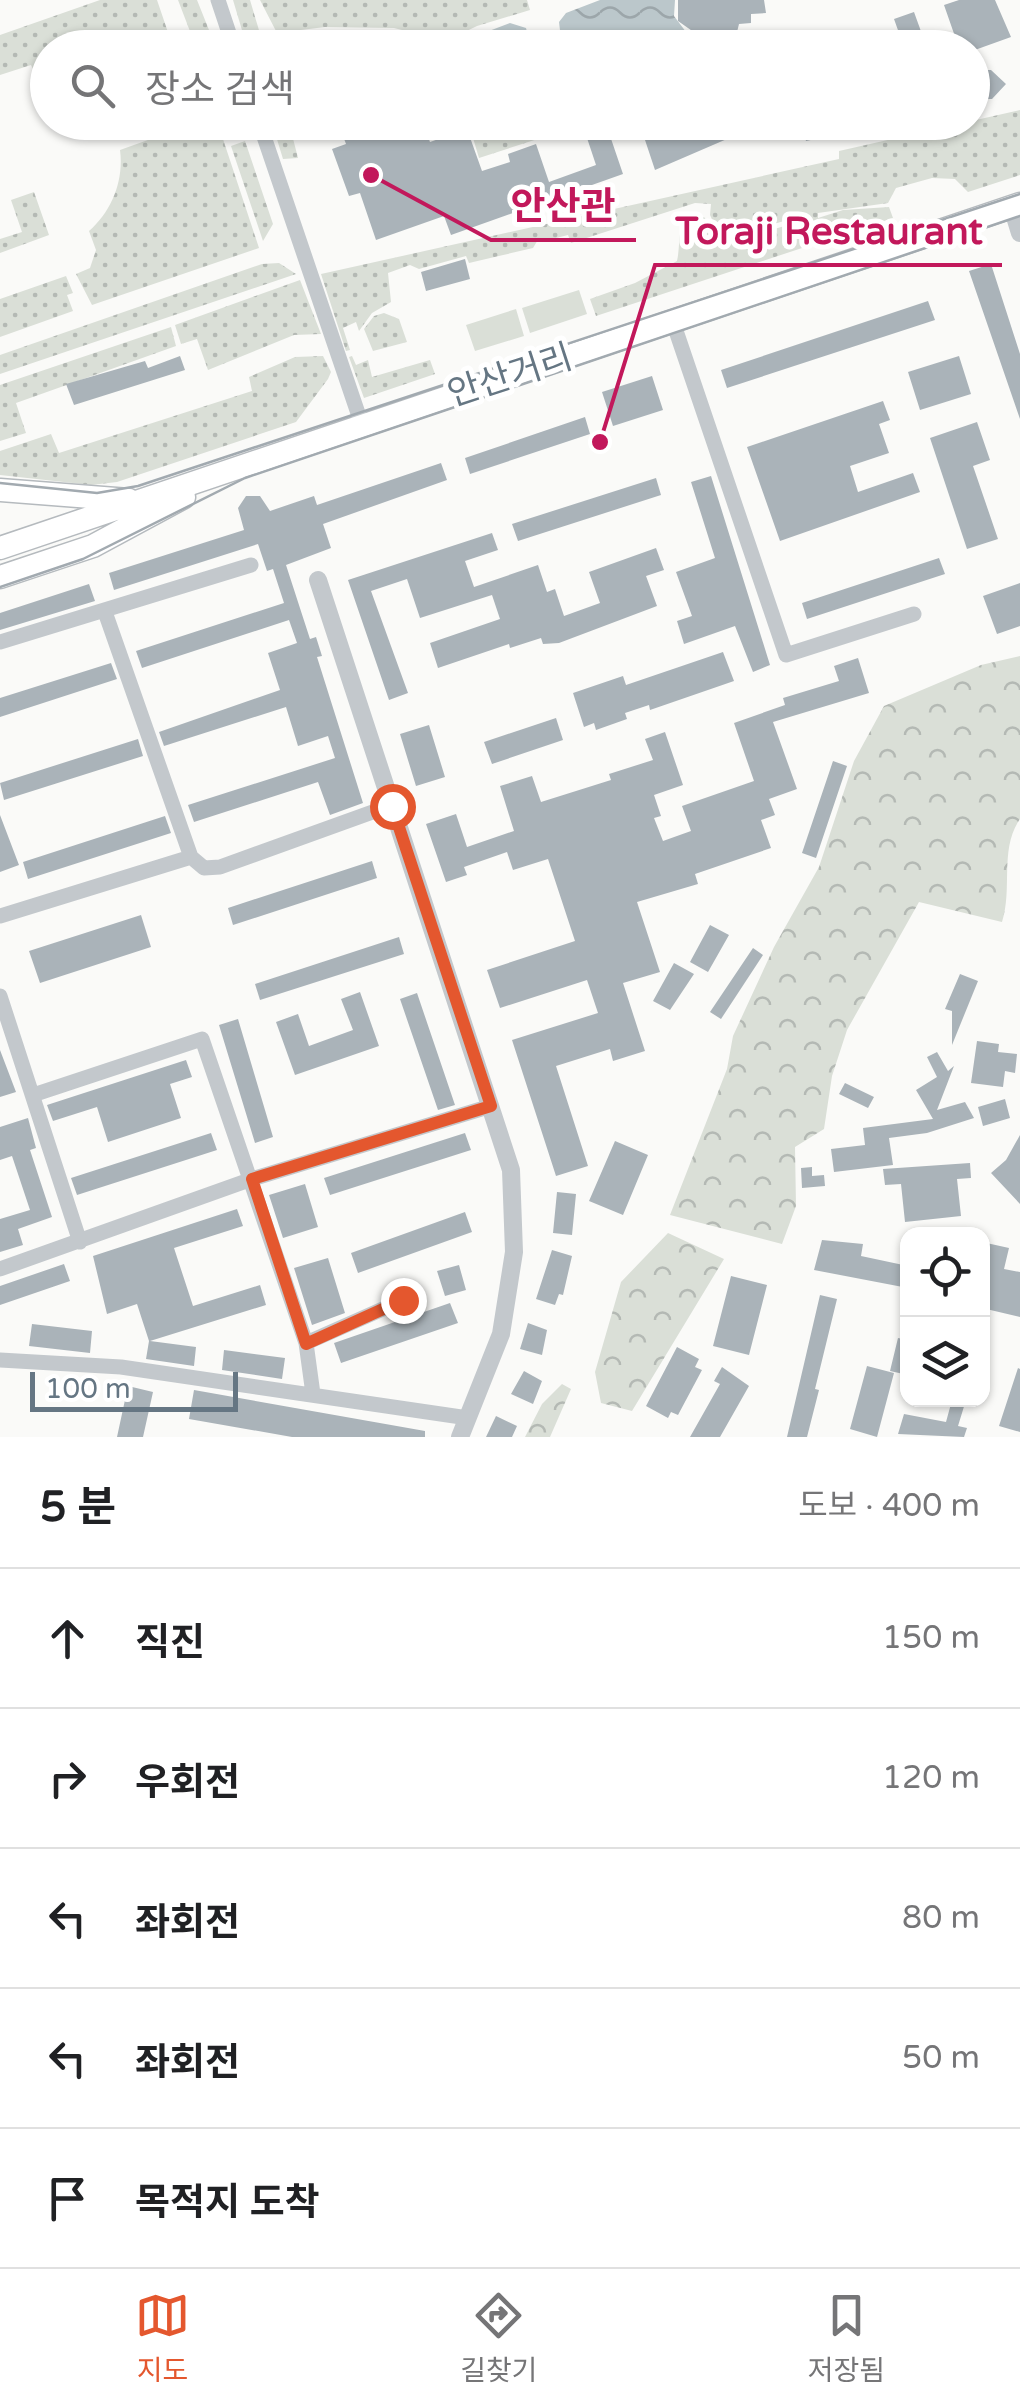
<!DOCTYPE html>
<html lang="ko">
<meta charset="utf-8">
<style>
:root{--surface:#fff;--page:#f6f6f6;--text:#202124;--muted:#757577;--line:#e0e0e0;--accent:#e4572e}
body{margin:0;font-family:"Varela Round","Noto Sans KR",sans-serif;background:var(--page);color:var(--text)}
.controls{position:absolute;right:30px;bottom:30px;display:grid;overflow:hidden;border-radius:20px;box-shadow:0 2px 8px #0004}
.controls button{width:90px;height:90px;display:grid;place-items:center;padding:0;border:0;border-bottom:2px solid var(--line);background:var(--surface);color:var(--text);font:50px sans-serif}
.scale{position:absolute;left:30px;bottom:25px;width:208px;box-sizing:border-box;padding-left:10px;border:5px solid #657683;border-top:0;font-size:28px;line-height:35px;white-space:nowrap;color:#657683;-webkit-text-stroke:8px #fff;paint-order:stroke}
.stop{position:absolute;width:30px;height:30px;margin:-22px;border:8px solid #e4572e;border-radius:50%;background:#fff}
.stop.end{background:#e4572e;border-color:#fff;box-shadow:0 2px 10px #0008}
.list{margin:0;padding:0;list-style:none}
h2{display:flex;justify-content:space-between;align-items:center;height:130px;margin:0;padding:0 40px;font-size:42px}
h2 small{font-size:32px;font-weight:400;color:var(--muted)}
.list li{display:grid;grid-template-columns:65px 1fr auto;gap:30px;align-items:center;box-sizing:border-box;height:140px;padding:0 40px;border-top:2px solid var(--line)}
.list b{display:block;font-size:38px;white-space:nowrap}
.list em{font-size:32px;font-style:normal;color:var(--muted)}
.icon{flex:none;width:55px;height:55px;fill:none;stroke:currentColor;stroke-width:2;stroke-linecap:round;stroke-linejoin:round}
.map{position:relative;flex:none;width:1020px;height:1437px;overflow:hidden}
.search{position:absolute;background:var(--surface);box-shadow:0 2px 8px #0004;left:30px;right:30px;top:30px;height:110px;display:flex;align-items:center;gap:25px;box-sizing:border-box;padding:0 35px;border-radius:55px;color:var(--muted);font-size:38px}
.sheet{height:830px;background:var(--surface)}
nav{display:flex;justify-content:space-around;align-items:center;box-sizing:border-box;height:140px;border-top:2px solid var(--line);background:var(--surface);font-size:28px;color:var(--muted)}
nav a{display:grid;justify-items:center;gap:5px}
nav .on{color:var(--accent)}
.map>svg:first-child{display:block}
</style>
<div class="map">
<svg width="1020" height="1437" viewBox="0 0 1020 1437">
<defs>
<pattern id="grass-dots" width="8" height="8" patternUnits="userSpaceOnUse" patternTransform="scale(2.5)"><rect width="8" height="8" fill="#dadfd7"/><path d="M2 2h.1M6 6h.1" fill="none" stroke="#b4b9b4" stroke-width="1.8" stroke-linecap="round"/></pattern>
<pattern id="forest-crowns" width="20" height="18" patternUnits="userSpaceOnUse" patternTransform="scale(2.5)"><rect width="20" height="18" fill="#dadfd7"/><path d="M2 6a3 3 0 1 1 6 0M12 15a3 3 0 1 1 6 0" fill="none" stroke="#b4b9b4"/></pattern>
<pattern id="water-waves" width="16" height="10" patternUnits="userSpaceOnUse" patternTransform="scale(2.5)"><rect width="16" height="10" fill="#bbc7cb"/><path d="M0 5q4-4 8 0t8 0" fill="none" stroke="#9ca6aa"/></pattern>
</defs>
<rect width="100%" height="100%" fill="#fafaf8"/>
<path fill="url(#grass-dots)" d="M100,0h57l16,47 -125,1 -1,29 -11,-2 -5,-10 -31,10v-40z
M178,0h19l18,45 -19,2z
M233,0h17l14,47h-17z
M260,0h267l3,10 -53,16 -31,15 -52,-13 -69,-1 -48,6z
M1020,110v65l-52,17 -13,-13 -23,-1 -36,10 -8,15 -70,10v5l25,-8 46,-3 4,11 -297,98 -6,-17 45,-16 42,-22c6,-28 -6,-32 27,-44l15,20h29l53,-16v-5l-58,17h-20l-7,-5 -6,-13 1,-11 -16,-1 -124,40 -3,-8 -24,6 -5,-3 -6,10 -64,15 -3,-7 -47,13 -9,-4 -22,8 3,29 -19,11 -13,18 -3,-9 -13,6 7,22 -4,1 -25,-77 518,-115v-8z
M198,122l9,1 9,11 5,-1 38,115 -167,57 -16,-31 14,-6 6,-18 -7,-19c23,-20 35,-51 31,-81z
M272,123h17l9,35 -15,1z
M524,123l35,1 -11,3 2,8 -71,23 -6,-20z
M245,141l28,83 -10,17 -32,-95z
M34,192l15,43 -49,18v-14l22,-7 -11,-32z
M279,263l17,11 -296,100v-19l262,-91z
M66,276l7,17 -6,2 6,16 -73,26v-38z
M300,280l21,54 -27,1 -86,35 -11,-31 -16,5 -6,-19z
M384,313l15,6 8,23 -34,9 -9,-22 10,-13z
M171,327l5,19 -160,57 10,30 -26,8v-56z
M323,356l8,16 -3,7 -32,43 -179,60 -26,3 -91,-10v-24l51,-17 8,19 193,-62 -3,-14 46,-20z
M352,356l4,9 12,-5 4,17 58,-17 5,14 -71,24 -15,-41z"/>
<path fill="url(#forest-crowns)" d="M1020,656v163c-21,30 -7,69 -18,103l-83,-20 -72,128 -15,46 -8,53 -29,18 1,59 -14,38 -112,-29 57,-146 6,-33 41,-89 45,-80 35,-106 30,-55 97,-41z
M668,1233l56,26 -92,152 -31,-8 -6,-31 26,-90z
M562,1384l9,5 -21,48h-25l17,-33z"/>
<path fill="#dadfd7" d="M579,290l8,24 -57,19 -8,-25z
M516,309l8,27 -49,15 -9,-26z"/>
<path fill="url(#water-waves)" d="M600,0h75l-1,16 15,20 29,3 2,7 -158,1 -3,-25 7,-9z
M510,23l16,5 5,19h-84z
M331,35h69l40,12h-139z
M393,123v-1l112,1 -33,11 -4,-7 -35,11 -9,-14 -29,9z"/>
<path fill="#aab3b9" d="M678,0h86l2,13 -15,1v9l-12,1 -3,12 -38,-1 -20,-14z
M959,0h36l16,37 -39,14v-3h-13l-15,-43z
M914,12l13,36h-63l35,-15 -5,-14z
M979,70h12l15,14 -14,15h-12l-8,-7v-14z
M380,122l9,17 35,-13 6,16 37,-13 15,42 28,-9 -2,-8 28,-10 13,38 47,-17 -11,-33 21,-8 17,50 -172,61 -7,-19 -68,24 -16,-47 -11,3 -17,-47 14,-5 -3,-8z
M639,122h125v1l-109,47z
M801,122h30l3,13 -28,6z
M465,259l5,20 -44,12 -5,-19z
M991,264l29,90v65l-51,-148z
M928,301l7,19 -208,68 -6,-18z
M180,356l5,14 -111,35 -8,-21 79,-23 3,7z
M959,356l12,38 -51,16 -12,-38z
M652,376l11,34 -50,16 -11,-34z
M883,401l7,19 -11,4 10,29 -39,13 8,26 55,-19 7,19 -140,49 -33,-94z
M585,417l5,17 -120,40 -5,-16z
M977,422l13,38 -17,6 25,73 -31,10 -37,-111z
M441,463l6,17 -124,44 8,24 -45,17 24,74 6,-2 6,19 -5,1 46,146 -33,12 -12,-33 -124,40 -6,-17 147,-47 -7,-22 -30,10 -12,-39 -122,39 -5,-14 121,-42 -12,-37 29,-10 -8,-23 -147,48 -6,-17 148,-48 -11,-34 -6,2 -9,-27 -144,46 -5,-17 135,-43 -6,-22 8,-12h14l10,15 44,-15 3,9z
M711,476l59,189 -17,7 -18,-46 -51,18 -7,-23 15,-5 -16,-44 39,-14 -24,-76z
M656,478l5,17 -143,46 -6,-17z
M492,533l6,17 -33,11 9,26 64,-22 9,27 8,-3 9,27 36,-13 -11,-31 67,-24 8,22 -18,6 11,30 -98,37 -16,1 -2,-6 -31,10 -1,-4 -71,24 -8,-25 70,-24 -8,-24 -72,23 -13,-39 -36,12 37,102 -19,7 -41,-120z
M939,558l6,16 -138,45 -5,-16z
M1020,583v43l-23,8 -14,-38z
M89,584l6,17 -95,29v-17z
M723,652l11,29 -84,29 -1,-5 -24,8 2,6 -31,11 -2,-7 -10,4 -11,-34 50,-17 3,9z
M858,658l11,35 -96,29 24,67 -28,10 6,16 -14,5 10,28 -76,26 3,10 -61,18 23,70 -37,11 22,68 -32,10 -3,-12 -54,17 32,100 -32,10 -44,-136 86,-27 -11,-33 -87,28 -13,-38 88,-29 -27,-82 -35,11 -6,-18 -43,15 3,8 -21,7 -20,-58 30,-10 11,33 47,-16 -14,-45 32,-10 9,26 70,-22 -2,-6 44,-14 -8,-21 20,-7 18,53 -29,10 7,21 -7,2 9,23 28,-10 -9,-25 72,-25 -20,-58 51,-18 -2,-7 56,-17 -5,-15z
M111,663l6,16 -117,38v-19z
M556,718l7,22 -71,24 -8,-22z
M429,725l16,52 -29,9 -16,-52z
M138,739l5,17 -139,44 -4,-17z
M833,761l14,5 -31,92 -14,-5z
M0,815l19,50 -19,7z
M165,816l6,17 -143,46 -5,-17z
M372,861l5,17 -144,47 -5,-17z
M141,915l10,32 -111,36 -11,-32z
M710,925l19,10 -21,37 -18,-10z
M399,937l5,17 -144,46 -5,-16z
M753,948l10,7 -42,64 -11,-7z
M674,963l20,11 -24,36 -17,-9z
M960,974l18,7 -26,64v-34l-7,-2z
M360,992l19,54 -84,29 -19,-53 22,-8 11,32 44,-16 -12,-31z
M417,993l38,112 -17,5 -38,-111z
M238,1019l35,118 -18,6 -36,-118z
M977,1041l22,3 -1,8 19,2 -2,19 -10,-2 -2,16 -32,-4z
M0,1050l16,42 -16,5z
M937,1052l11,19 6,-5 -17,44 28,-8 9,16 -47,15 -38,5 4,27 -59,7 -3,-23 34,-4 -2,-17 70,-9 -17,-29 21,-13 -10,-20z
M186,1060l6,17 -22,7 11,34 -73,24 -11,-35 -44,14 -6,-16z
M845,1083l29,14 -6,11 -29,-14z
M1005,1099l5,19 -27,8 -5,-19z
M28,1118l8,30 -6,2 22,67 -34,12 5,16 -23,7v-33l30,-9 -18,-54 -12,4v-33z
M211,1133l6,17 -140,45 -6,-17z
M465,1133l6,17 -141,45 -6,-17z
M1020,1135v69l-29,-31 15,-13z
M615,1141l33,14 -25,60 -34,-14z
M970,1163l1,15 -14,1 4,37 -56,6 -4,-38 -16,1 -2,-16z
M812,1167v9l12,-1 1,11 -23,2 -1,-20z
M305,1184l13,43 -35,11 -14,-43z
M557,1192l19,2 -4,41 -19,-2z
M237,1209l6,17 -69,22 19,58 67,-21 6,20 -116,36 46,6 -2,19 -48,-7 3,-18 -12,-37 -30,10 -14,-58z
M465,1212l7,20 -114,41 -7,-20z
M822,1240l41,4 -2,12 47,10v22l-94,-18z
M982,1242l27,6 -5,21 16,3v45l-38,-9z
M552,1250l20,6 -9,39 -4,-1 -4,11 -19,-6z
M328,1258l17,55 -33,12 -18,-57z
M64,1264l6,17 -70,24v-19z
M459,1265l7,25 -21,6 -8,-25z
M731,1276l36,9 -18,70 -36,-9z
M820,1295l17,4 -22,90 4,1 -12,47h-20z
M450,1303l8,20 -117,40 -7,-20z
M528,1323l19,7 -5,25 -22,-6z
M32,1324l60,7 -2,22 -61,-7z
M898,1338l10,2v35l-18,-4z
M677,1347l22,12 -4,8 7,3 -24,45 -7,-3 -3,6 -22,-12z
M224,1350l61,8 -3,21 -60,-9z
M867,1366l27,7 -17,64 -27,-8z
M722,1367l27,19 -29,51h-30l30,-53 -6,-3z
M1018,1368l2,1v63l-21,-6z
M524,1371l18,10 -9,23 -22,-10z
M128,1386l25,6 -10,45h-26z
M194,1390l231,41v6h-133l-103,-18z
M952,1400h14l-8,26 9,2 -3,9 -66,-3 6,-20 42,8z
M496,1416l21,10 -5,11h-26z"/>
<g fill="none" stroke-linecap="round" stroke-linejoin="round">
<defs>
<path id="primary" d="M0,490l129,10
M0,548l1020,-344
M0,577l93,-31 91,-49"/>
</defs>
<use href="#primary" stroke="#b5babe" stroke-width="25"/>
<path stroke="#c3c8cc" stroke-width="15" d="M218,0l16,48
M259,122l103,303
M673,322l113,333 128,-41
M105,612l86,245 13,11 16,-1 172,-62
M0,642l251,-77
M0,916l191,-59
M0,996l80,246
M33,1095l169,-56 104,304 7,51
M0,1269l252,-90 239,-73
M306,1343l97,-43
M0,1360l121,7 347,51"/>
<path stroke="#c3c8cc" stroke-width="18" d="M1012,207l8,26
M318,580l193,590 3,82 -13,82 -41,103"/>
<use href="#primary" stroke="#fff" stroke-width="22"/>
<path stroke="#a2aab0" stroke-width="2.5" d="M0,483l97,10 41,-7 882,-292
M0,587l83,-28 162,-81 775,-262"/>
</g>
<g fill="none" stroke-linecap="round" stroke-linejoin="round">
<path stroke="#e4572e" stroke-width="12" d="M392,806l99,300 -239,73 54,165 97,-44"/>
</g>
<g text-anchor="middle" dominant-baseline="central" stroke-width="10" stroke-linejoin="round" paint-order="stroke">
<g font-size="35" fill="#657683" stroke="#fff">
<text transform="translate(510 376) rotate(-18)">안산거리</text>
</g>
</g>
<path fill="none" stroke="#c2185b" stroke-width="4" d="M371 175L491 240H636M600 442L655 265H1002"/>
<g fill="#c2185b" stroke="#fff" stroke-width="4">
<circle cx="371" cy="175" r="10"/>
<circle cx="600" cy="442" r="10"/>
</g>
<g font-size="38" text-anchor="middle" font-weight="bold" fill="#c2185b" stroke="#fff" stroke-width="10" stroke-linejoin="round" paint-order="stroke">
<text x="563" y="219">안산관</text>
<text x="829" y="244">Toraji Restaurant</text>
</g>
</svg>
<div class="controls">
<button><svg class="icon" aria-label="locate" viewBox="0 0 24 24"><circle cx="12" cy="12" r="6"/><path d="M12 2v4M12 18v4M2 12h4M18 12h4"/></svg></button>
<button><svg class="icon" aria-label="layers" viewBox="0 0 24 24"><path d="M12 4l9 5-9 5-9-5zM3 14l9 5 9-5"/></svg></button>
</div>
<div class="scale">100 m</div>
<div class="stop" style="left:392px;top:806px"></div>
<div class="stop end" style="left:403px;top:1300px"></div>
<div class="search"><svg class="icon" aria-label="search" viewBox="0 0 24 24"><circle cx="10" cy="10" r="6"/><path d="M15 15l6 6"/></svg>장소 검색</div>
</div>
<section class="sheet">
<h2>5 분<small>도보 · 400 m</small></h2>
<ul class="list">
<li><svg class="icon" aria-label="ahead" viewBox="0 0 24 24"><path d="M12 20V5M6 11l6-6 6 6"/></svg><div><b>직진</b></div><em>150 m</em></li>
<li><svg class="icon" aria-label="right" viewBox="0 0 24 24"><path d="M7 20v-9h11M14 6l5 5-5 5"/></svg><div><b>우회전</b></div><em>120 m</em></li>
<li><svg class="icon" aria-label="left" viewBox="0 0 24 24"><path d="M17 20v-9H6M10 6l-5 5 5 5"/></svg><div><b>좌회전</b></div><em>80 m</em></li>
<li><svg class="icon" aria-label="left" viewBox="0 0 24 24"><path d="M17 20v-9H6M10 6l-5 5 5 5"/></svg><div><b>좌회전</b></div><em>50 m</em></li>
<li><svg class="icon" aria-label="arrive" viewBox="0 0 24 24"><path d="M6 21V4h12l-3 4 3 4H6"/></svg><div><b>목적지 도착</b></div></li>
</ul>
</section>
<nav>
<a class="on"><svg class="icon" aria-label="map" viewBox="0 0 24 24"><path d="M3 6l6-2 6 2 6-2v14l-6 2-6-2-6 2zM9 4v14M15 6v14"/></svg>지도</a>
<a><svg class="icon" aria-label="directions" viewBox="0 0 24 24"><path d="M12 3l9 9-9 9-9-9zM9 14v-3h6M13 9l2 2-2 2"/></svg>길찾기</a>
<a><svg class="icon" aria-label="saved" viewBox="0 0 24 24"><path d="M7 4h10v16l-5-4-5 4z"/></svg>저장됨</a>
</nav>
